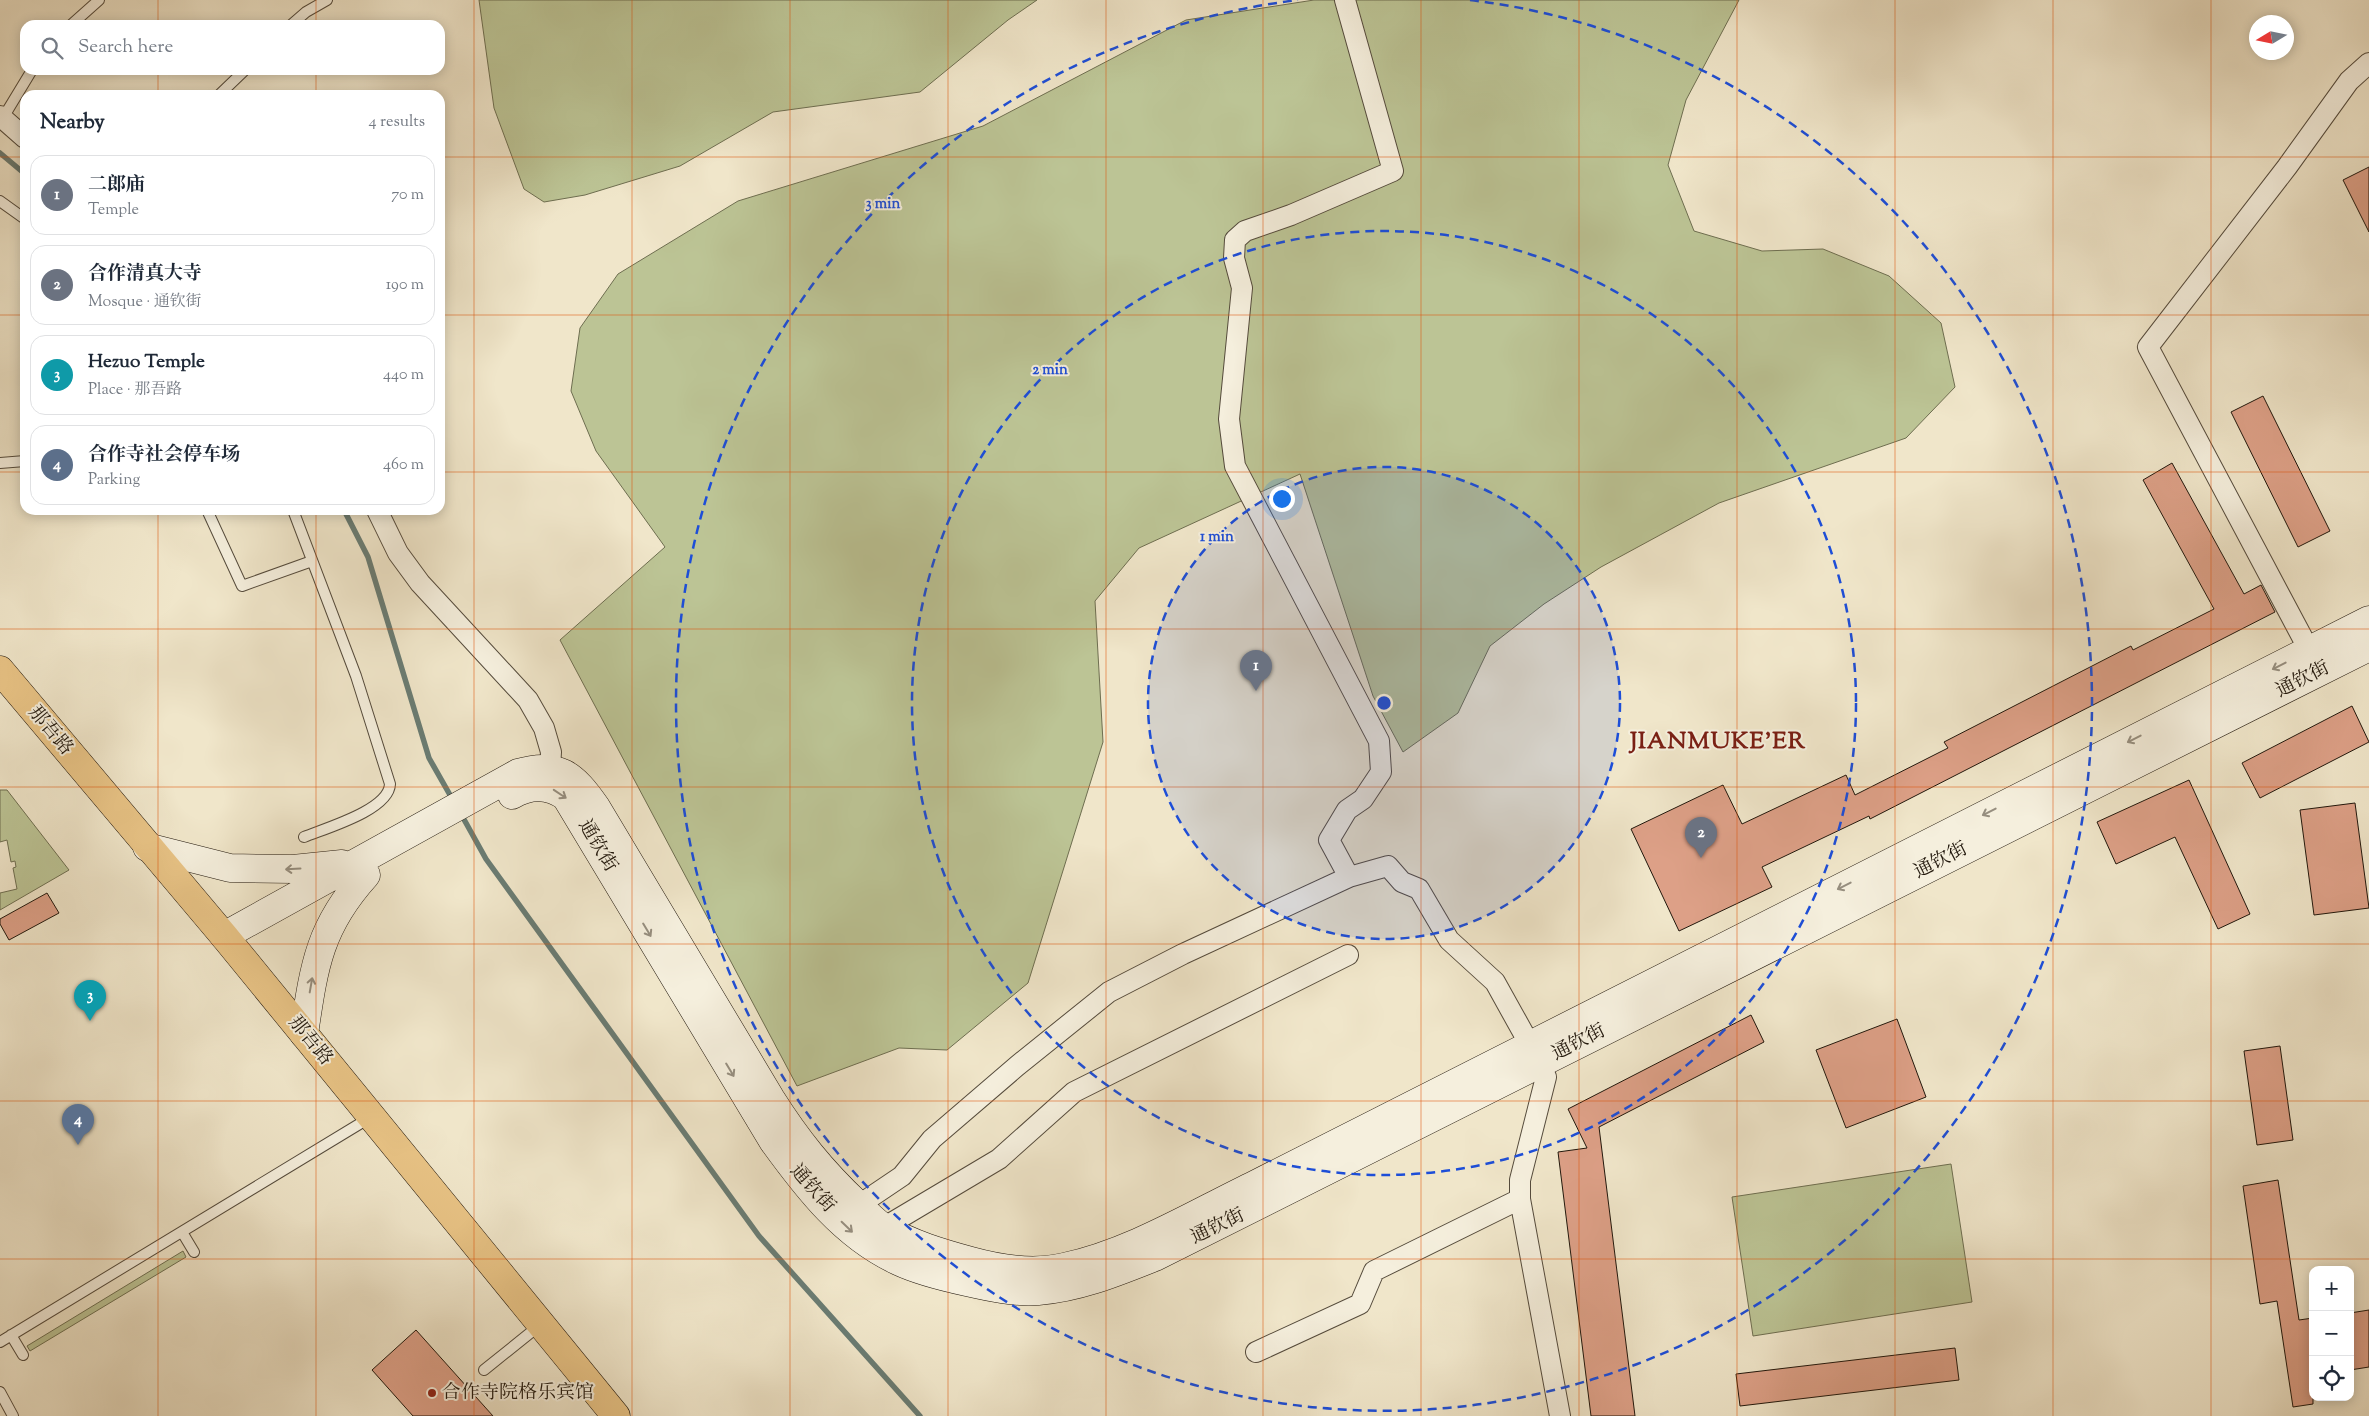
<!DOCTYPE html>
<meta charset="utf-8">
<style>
:root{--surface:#fff;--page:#f6f6f7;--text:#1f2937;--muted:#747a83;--line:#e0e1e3;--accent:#8f2418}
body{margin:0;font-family:"Sorts Mill Goudy","Noto Serif SC",serif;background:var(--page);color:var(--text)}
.controls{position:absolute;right:15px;bottom:15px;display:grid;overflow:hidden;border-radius:10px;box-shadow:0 2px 12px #0003}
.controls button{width:45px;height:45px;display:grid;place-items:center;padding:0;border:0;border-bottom:1px solid var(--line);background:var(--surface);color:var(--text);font:25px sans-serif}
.compass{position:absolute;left:2249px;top:15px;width:45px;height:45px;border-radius:50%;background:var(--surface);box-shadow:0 2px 12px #0003;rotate:260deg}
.you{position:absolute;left:1281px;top:498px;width:18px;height:18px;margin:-12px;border:4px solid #fff;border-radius:50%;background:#1a73e8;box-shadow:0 0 0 8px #1a73e833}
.badge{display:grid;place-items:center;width:32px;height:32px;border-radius:50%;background:var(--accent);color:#fff;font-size:16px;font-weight:700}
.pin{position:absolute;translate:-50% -41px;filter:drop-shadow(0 1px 2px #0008)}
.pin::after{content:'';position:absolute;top:26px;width:18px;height:15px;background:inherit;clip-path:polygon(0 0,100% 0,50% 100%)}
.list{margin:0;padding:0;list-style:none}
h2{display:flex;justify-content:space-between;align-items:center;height:65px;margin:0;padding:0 20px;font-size:21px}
h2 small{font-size:16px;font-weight:400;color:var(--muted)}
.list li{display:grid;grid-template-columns:32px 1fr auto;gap:15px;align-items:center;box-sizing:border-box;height:80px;margin:0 10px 10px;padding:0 10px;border:1px solid var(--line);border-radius:15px}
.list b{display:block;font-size:19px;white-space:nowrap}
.list p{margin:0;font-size:16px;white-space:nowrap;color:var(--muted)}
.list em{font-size:16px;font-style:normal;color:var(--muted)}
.icon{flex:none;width:28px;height:28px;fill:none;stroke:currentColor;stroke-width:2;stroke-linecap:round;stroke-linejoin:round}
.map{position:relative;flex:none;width:2369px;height:1416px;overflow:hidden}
.search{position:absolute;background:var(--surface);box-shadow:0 2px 12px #0003;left:20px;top:20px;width:425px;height:55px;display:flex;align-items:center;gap:12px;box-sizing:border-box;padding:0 18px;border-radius:15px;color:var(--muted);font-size:19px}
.panel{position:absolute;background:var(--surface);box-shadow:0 2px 12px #0003;left:20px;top:90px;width:425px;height:425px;border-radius:15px}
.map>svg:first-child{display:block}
</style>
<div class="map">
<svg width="2369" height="1416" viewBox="0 0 2369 1416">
<rect width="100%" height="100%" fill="#f0e6ca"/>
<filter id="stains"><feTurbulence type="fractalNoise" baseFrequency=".004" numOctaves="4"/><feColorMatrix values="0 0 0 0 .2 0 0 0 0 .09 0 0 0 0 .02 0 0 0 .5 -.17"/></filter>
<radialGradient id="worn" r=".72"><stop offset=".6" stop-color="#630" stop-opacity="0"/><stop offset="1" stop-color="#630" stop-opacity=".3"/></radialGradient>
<path fill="#bcc495" stroke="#6e6e50" d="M479,0h558l-29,20 -88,72 -147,20 -93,54 -95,29 -41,7 -20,-13 -30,-81z
M1314,0h425l-53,100 -18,65 26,66 68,20 61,-2 66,27 52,47 14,64 -49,51 -187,65 -118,64 -57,37 -54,42 -32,67 -55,39 -30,-56 -73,-222 -161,74 -44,53 8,141 -75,241 -81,67 -48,-2 -102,38 -237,-446 105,-93 -69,-96 -25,-60 9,-63 38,-54 120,-73 245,-75 203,-106z
M0,790h7l62,80 -69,40v-17l17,-4 -4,-21 3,-1 -1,-6 -4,1 -4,-22 -7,2z
M1951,1164l21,138 -219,34 -21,-139z
M183,1251l3,6 -156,94 -3,-5z"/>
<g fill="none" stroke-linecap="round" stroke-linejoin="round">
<path stroke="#6a7c73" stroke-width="5.5" d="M0,153l25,21
M344,510l24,47 61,201 25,44
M461,814l25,45 273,377 161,180"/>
</g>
<path fill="#dda087" stroke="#21170c" d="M2369,167v65l-26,-52z
M2263,396l67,135 -32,16 -67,-135z
M2172,463l72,131 17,-9 14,27 -405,207 -1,-3 -107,51 10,20 -93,44 -48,-102 92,-44 19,39 104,-49 9,20 93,-47 -4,-6 187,-96 2,4 81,-41 -71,-129z
M2352,706l17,36 -109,56 -18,-35z
M2189,780l61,134 -32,15 -43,-92 -59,27 -19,-42z
M2355,803l14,105 -55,7 -14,-105z
M47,893l12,20 -50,27 -9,-16v-5z
M1751,1015l13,27 -165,85 36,289h-44l-33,-264 29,-4 -19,-39z
M1897,1019l29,78 -80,31 -30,-78z
M2280,1046l13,94 -36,5 -13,-94z
M2278,1180l21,140 14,-2v86l-20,3 -16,-106 -17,3 -17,-118z
M2369,1310v57l-19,3v-57z
M416,1330l77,86h-80l-41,-46z
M1955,1348l4,32 -219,26 -4,-32z"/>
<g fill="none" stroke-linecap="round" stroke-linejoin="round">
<defs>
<path id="service" d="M71,25l28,-25
M291,25l15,-13 21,-12
M219,95l26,-25
M3,118l29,-48
M0,201l25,18
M0,463l25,-2
M207,510l35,76 70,-25
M293,510l63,166 34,108c-1,26 -64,44 -86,53
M182,1232l12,20
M11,1335l12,20
M0,1342l371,-225
M484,1370l56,-45
M0,1392l13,24"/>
<path id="minor" d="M1345,0l48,171 -102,44 -46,16 -10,9 -1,18 8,30 -13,131 6,47 144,275 2,31 -18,27 -16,11 -18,30 20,37
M0,116l25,22
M377,510l21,43 22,30 108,117 16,28 7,24 -1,16
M2309,650l-161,-303 139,-180 62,-86 20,-18
M1539,1063l7,14 -26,103v19l40,217
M859,1205l43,-29 30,-37 85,-73 92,-74 74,-38 166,-77 39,-11 14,16 17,7 30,51 46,42 35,63
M883,1228l116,-69 75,-67 274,-137
M1256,1352l104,-48 14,-33 146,-72"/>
<path id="secondary" d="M512,795c18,-10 36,-11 54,2l207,344c34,47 71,95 125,120 21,10 46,16 69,21 22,5 49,11 71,9 41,-3 79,-19 117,-34l1214,-610
M147,847l83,21 63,1 49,-5
M224,936l294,-163c40,-12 56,2 78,34l175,292c26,41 51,72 86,105 9,8 18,19 29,25 25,15 56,24 85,32 29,8 63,13 93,6 66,-14 128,-52 188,-81l1117,-566
M304,1034c10,-68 15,-107 62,-159"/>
<path id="trunk" d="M0,670l224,266 392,480"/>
</defs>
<use href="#service" stroke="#554b3c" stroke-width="12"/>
<use href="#minor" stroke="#554b3c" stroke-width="22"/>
<use href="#secondary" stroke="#21170c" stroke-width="29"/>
<use href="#trunk" stroke="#21170c" stroke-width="29"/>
<use href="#service" stroke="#f5efdd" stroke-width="10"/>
<use href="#minor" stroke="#f5efdd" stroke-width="20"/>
<use href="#secondary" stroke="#f5efdd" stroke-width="28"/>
<use href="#trunk" stroke="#e8c385" stroke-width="28"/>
</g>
<defs><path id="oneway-shaft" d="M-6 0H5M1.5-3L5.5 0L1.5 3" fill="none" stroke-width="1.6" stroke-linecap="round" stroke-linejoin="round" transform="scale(1.25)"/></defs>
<g stroke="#968e7f">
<use href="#oneway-shaft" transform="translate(2279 666) rotate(153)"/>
<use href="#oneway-shaft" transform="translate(2134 739) rotate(153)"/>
<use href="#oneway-shaft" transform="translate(560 794) rotate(34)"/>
<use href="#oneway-shaft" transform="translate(1989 812) rotate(153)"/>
<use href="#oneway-shaft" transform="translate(293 869) rotate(177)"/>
<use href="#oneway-shaft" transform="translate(1844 886) rotate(153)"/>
<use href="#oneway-shaft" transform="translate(647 930) rotate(59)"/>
<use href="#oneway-shaft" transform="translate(311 985) rotate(-80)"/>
<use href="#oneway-shaft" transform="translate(730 1070) rotate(59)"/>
<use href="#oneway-shaft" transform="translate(847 1227) rotate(44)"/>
</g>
<path fill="none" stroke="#de560c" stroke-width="1" stroke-opacity="0.55" d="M158,0v25M316,0v25M474,0v1416M632,0v1416M790,0v1416M948,0v1416M1106,0v1416M1263,0v1416M1421,0v1416M1579,0v1416M1737,0v1416M1895,0v1416M2053,0v1416M2211,0v1416M158,70v25M316,70v25M0,157h25M440,157h1929M0,315h25M440,315h1929M0,472h25M440,472h1929M158,510v906M316,510v906M0,629h2369M0,787h2369M0,944h2369M0,1101h2369M0,1259h2369"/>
<circle cx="1384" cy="703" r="236" fill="#1d4ed8" fill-opacity=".12"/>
<g fill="none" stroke="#1d4ed8" stroke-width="2.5" stroke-dasharray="9 6">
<circle cx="1384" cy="703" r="236"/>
<circle cx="1384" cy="703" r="472"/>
<path d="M1470 0A708 708 0 1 1 1298 0"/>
</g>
<circle fill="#8f2418" stroke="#f5efdd" stroke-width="2" cx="432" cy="1393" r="5"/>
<g text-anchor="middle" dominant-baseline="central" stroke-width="4" stroke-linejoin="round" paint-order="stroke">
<g font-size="19" fill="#21170c" stroke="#f5efdd">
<text transform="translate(2303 680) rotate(-27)">通钦街</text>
<text transform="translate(50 731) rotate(50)">那吾路</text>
<text transform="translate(597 846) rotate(59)">通钦街</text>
<text transform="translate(1941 861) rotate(-27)">通钦街</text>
<text transform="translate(310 1041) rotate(51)">那吾路</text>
<text transform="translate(1579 1043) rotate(-27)">通钦街</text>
<text transform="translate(812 1189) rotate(48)">通钦街</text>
<text transform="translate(1218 1227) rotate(-26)">通钦街</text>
</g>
<g font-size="19" fill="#21170c" stroke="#f5efdd" text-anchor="start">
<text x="442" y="1393">合作寺院格乐宾馆</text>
</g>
<g font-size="24" font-weight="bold" letter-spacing="1" fill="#7a1f14" stroke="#f5efdd">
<text x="1718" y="742">JIANMUKE'ER</text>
</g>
</g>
<circle cx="1384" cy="703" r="8" fill="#1d4ed8" stroke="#f5efdd" stroke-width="2.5"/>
<g font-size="15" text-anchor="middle" font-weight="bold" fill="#1d4ed8" stroke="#f5efdd" stroke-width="4" stroke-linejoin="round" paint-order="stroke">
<text x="883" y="208">3 min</text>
<text x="1050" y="374">2 min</text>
<text x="1217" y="541">1 min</text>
</g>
<rect width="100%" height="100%" filter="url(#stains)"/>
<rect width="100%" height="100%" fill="url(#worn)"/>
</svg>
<div class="controls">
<button>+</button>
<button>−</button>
<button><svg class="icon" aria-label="locate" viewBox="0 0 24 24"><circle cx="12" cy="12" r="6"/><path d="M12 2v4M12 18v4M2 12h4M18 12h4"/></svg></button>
</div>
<svg class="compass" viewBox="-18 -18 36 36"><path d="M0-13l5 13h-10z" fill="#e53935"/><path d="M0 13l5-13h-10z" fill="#747a83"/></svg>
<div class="you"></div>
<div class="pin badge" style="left:1256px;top:691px;background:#6b7280">1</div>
<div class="pin badge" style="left:1701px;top:858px;background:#6b7280">2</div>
<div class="pin badge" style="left:90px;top:1021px;background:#0f9aa8">3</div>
<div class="pin badge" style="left:78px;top:1145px;background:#5c6f8a">4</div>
<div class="search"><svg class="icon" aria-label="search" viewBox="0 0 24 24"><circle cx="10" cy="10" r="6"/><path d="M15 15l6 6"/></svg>Search here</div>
<section class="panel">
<h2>Nearby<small>4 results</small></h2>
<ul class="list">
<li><span class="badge" style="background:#6b7280">1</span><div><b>二郎庙</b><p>Temple</p></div><em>70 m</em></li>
<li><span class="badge" style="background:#6b7280">2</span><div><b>合作清真大寺</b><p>Mosque · 通钦街</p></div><em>190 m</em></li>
<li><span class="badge" style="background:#0f9aa8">3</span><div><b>Hezuo Temple</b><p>Place · 那吾路</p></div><em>440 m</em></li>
<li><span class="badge" style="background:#5c6f8a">4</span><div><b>合作寺社会停车场</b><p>Parking</p></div><em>460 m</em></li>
</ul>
</section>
</div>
